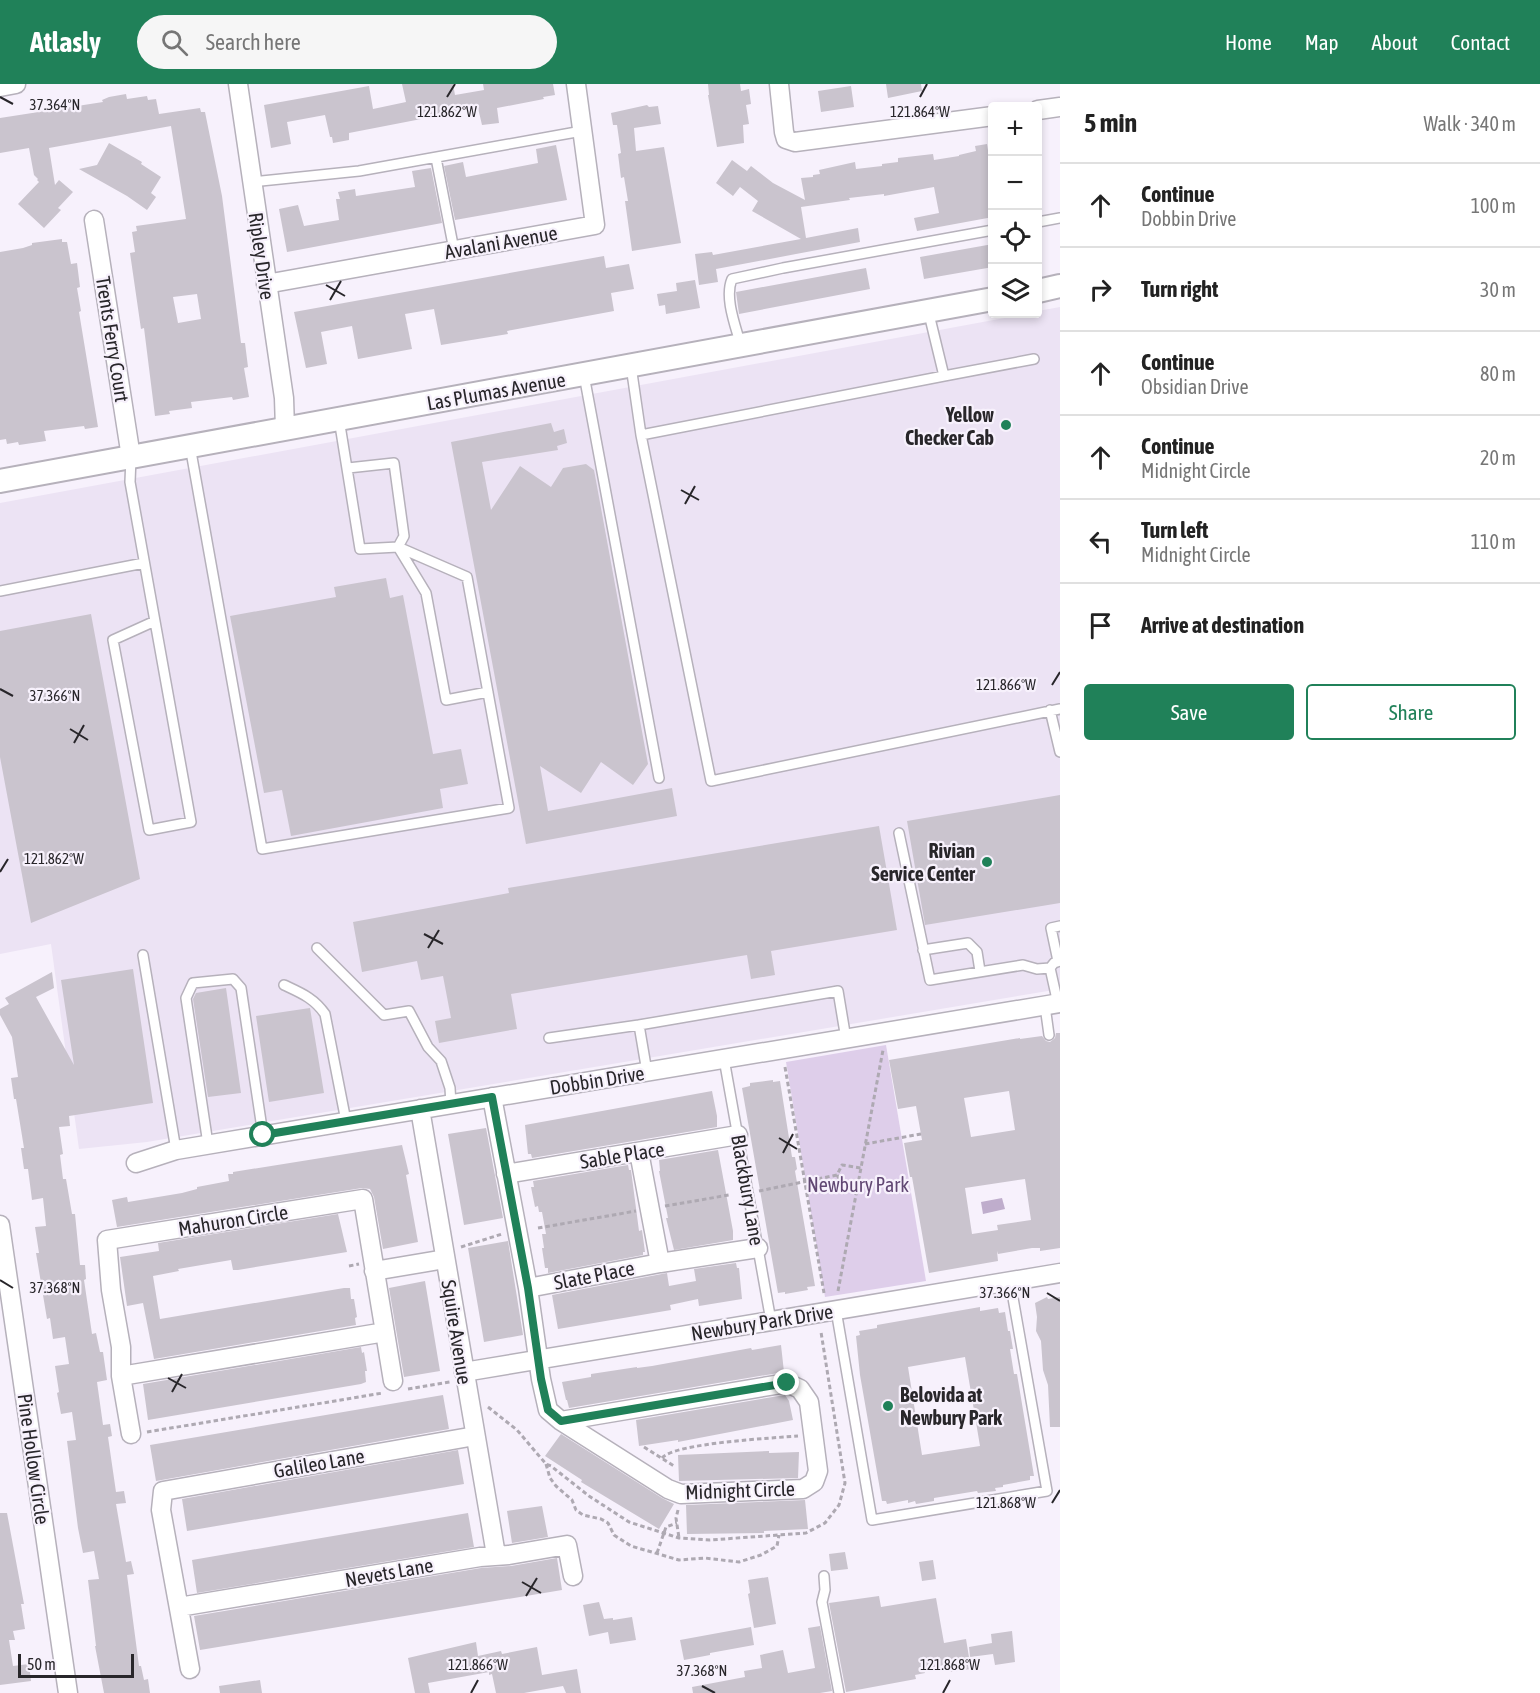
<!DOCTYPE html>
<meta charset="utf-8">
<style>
:root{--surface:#fff;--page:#f6f6f6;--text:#222;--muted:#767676;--line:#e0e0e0;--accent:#208159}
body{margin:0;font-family:"Asap Condensed",sans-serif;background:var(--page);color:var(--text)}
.controls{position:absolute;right:18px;top:18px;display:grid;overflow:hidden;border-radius:6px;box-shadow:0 3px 9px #0003}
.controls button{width:54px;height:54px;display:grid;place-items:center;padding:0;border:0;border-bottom:2px solid var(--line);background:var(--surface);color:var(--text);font:30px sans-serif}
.scale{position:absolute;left:18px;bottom:15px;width:116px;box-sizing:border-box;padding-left:6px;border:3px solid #28262a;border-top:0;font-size:16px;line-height:21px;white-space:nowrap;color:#28262a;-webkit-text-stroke:4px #f7f1fc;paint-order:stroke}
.stop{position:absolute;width:18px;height:18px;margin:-14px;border:4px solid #208159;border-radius:50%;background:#fff}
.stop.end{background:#208159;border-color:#fff;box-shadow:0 2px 6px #0008}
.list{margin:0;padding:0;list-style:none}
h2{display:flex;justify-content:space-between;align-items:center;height:78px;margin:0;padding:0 24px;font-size:26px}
h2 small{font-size:20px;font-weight:400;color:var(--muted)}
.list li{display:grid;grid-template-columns:39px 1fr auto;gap:18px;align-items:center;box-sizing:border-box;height:84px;padding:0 24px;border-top:2px solid var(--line)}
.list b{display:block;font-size:22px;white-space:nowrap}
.list p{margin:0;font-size:20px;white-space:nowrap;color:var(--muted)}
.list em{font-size:20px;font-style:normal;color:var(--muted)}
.actions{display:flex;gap:12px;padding:18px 24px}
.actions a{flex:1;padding:14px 0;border:2px solid var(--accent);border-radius:6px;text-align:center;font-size:21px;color:var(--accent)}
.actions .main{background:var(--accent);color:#fff}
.icon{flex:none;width:33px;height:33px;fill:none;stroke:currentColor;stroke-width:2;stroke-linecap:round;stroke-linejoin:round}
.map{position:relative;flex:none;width:1060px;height:1609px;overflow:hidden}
header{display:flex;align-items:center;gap:36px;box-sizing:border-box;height:84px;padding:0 30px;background:var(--accent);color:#fff}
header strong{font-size:28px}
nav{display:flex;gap:33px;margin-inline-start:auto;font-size:21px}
.search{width:420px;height:54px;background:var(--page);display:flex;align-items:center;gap:15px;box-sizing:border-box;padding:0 21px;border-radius:33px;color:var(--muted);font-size:22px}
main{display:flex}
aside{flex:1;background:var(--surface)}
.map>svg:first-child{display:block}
</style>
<header>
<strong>Atlasly</strong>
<div class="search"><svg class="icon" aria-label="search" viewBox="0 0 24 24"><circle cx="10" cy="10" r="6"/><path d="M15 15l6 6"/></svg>Search here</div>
<nav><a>Home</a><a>Map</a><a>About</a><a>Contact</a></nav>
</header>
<main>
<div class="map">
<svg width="1060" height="1609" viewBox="0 0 1060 1609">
<rect width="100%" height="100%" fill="#f7f1fc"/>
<path fill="#ece3f4" d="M1060,223v682l-913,153 -68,7 -28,-205 -51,10v-451l1026,-189h12v-3z"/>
<path fill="#deceea" d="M886,961l40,236 -101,16 -39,-235z"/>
<path fill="#bfadcc" d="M1002,1114l3,11 -22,5 -2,-12z"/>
<path fill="#cac4ce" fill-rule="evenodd" d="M402,0h51l2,11 29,-5 -1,-6h70l2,11 -12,2 1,2 -47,9 2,15 -17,2 -4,-17 -129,25v7l-16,3 -1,-6h-2l-5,-22 -38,7 4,22 -20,4 -7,-43 105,-19 4,23 33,-7z
M708,0h32l1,7 8,-2 2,15 -5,1 3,19 -6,1 1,18 -27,4 -9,-52h1z
M886,0h35l1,7 -34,7z
M851,2l3,21 -33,5 -3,-21z
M126,10l1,5 20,-3 1,4 8,-1 3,15 41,-6 1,4h4l17,84 19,147h4l3,24 -4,1 5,29 -16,3 -1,-3 -41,5 1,6 -23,3 1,3 -15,2 -11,-88 -3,1 -11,-76 5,-1 -3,-20 5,-1 -1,-5 50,-7 -15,-93 -122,22 6,37 4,-5 14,12 -15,16 3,2 -17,18 -26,-24 21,-22 -2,-2 1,-1 -4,-4 -5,-27 -29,5v-35l103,-16 -1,-2 7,-3zM197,210l4,25 -23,4 -5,-26z
M647,21l2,2 9,-1 3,18 -27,4 2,23 28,-4 17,96 -49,8 -7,-50h3l-4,-24 -3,1 -3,-24 3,-1 -4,-28h-4l-2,-12z
M109,59l33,19 -1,2 20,13 -10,16 5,4 -9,13 -20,-14 -48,-27 18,-4z
M987,60l6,38v35l-76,14 -3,-13 25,-5 -5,-26 -50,9v-2l-35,4 1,2 -49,7 5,31 52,-10 2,14 -144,27 2,13 -19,3 -4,-31 17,-2 1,3 88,-16 -49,-28 6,-10 -18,-14 -7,9 -17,-13 16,-23 15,11 4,-5 22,17 32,17 -4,-22 12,-1v-2l7,-1 -1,-4 36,-8 1,7 26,-3v-2l16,-2v-4l35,-4 1,6 25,-4v-1l17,-4 -1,-5z
M556,61l11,55 -112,20 -11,-54 19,-4 3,15 31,-6 41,-8 -2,-14z
M431,84l11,55 -155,29 -8,-43 19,-4 6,21 35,-6 -3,-21h4l-2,-7 17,-3 1,7 59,-9 -3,-16z
M62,155v3h5l4,22 6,-1 3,24 -3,1 4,23 -2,1 19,115 -13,2 -1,-3 -40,5 2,10 -27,4 -1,-3 -11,2 -1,-5 -6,1v-188l23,-4 9,-3v-2z
M993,160v23l-69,12 -4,-22z
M604,172l2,12 23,-4 5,25 -23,4 3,18 -107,20 1,3 -67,11 -7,-36 -29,5 7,35 -54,10 -6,-33 -31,6 6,32 -21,4 -12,-56z
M866,184l4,21 -131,25 -3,-22z
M695,196l5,28 -34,6 -1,-9 -6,1 -2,-12 20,-3 -1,-8z
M551,339l3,9 10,-3 3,14 -10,3 1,4 -76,12 9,48 29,-44 31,21 12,-19 23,-4 8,6 54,294 -15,21 -32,-23 -20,31 -41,-27 8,45 124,-23 5,28 -151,28 -75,-402z
M386,494l4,20 13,-3 30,159 28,-5 7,35 -28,5 3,19 -152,28 -9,-46 -18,3 -34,-177 106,-19 -2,-10z
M91,530l49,265 -109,44 -31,-166v-126z
M1060,711v108l-135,22 -18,-104z
M879,742l18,104 -126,21 4,24 -24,4 -4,-24 -236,39 6,35 -78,14 -4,-22 16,-3 -8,-42 -22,4 -4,-19 -55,11 -9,-50 156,-29 -1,-5z
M133,885l20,134 -84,13 1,10 -11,1 4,27 -3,1 3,24h3l6,35h3l5,51h5l1,14 -2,1 8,54 4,-1 4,19h3l4,28 -10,2 6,43 7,-1 2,12 -4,1 8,55 8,-1 2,12 -10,1 10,58 5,-1 3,13 -7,1 12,91h2l3,14 4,-1 2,14h-46l-9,-47h1l-8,-66 11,-1 -5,-28 -11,2 -5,-25 -11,-87 9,-1 -4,-28 -11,2 -4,-21 2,-1 -4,-26 14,-2 -4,-27 -12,2 -3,-21 -3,1 -11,-66h3l-4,-26 11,-1 -3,-28 -11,2 -4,-31h-4l-3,-21h3l-8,-49h-2l-3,-21 7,-1 -6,-40 -12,-22v-6l9,-5 -4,-6 47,-26 2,16 -18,9 38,68 -13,-85z
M226,904l15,105 -33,4 -15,-98 3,-6z
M310,924l14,85 -55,9 -13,-86z
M1056,949h4v215l-20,3v-3h-8l-34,6 -1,-3 1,10 -69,12 -17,-96h-2l-6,-34 18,-3 -6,-34 -18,3 -9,-49 131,-22v1l22,-3 4,5 4,1 5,-4zM1009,1007l6,39 -44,7 -7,-39zM1025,1095l6,41 -34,5 1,5 -26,4 -7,-46z
M773,996v2l7,-1 12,76h3l2,12 -2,2 20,115 -8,1 1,3 -23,4v-2l-7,1 -36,-205 8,-2v-3z
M712,1007l5,25v11l-185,31 -1,-4h-3l-3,-29z
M486,1044l17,90 -39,7 -16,-91z
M402,1061l7,29 -3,1 12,67 -35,7 -9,-52 -4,-8 -8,-1 -245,39 -5,-27 15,-3 1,5 54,-9 15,-4v-2l32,-6 -1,-7h5v-2z
M718,1066l15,81v9l-59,10 -8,-32h2l-9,-47h1l-1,-11z
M628,1081l1,5h2l8,61 3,-1 3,22h-2v3l-95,18v-5h-3l-3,-20h2l-2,-14h4l-4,-22h-3l-1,-6 -3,1 -4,-20h3l-1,-6z
M338,1130l9,38 -109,18h-5l-2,-10 -53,9 1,2 -26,5 7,43 184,-31h6l1,11h3l3,18 -2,1 1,7 -202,34 -11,-56 -16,3 -7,-49 39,-6 -1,-8z
M508,1157l15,94 -39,7 -16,-94z
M736,1179l1,5h2l3,31 -43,7 -1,-7 -28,6 1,5 -113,19 -6,-34 115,-22 2,13 27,-5 -2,-12z
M425,1197l15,90 -36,6 -15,-89z
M1047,1213l1,2 12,-2v130h-10l-2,-42 -5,-15 -2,-29 -5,-10 1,-14 -2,-14z
M980,1223v4l18,-3 1,5 6,-1 3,19h2l3,18h-3l4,25h3l17,102h-4v4l-27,5v2l-8,1 1,3 -18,2 -1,-2 -43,7v3l-18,3 -1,-3 -7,2v-3l-21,4 -1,-3h-4l-22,-126 -4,-39 4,-1 -1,-4 18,-3v-3zM965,1273l15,89 -58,9 -14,-88z
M781,1261l3,27 -215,36 -2,-8h-1l-4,-18 29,-5v-3l46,-7v1l15,-2 99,-18 1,2z
M361,1263l1,6 2,-1 3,19h-2l1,11 -5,2 -213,36 -5,-36z
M443,1311l6,34 -293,52 -6,-36z
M785,1311l4,6 4,19 -115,22v-2l-39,6 -3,-26z
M561,1350l101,64 12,6 -15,25 -78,-47 1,-2 -37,-24z
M458,1366l6,34 -277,47 -5,-32z
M769,1367v2l30,-1 -1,26 -119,3 -1,-26z
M805,1416l3,29 -44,2v2l-77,1 -1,-29z
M542,1422l6,31 -36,6 -5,-32z
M0,1429h7l17,91h-3l4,25 -12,2 2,9h-6l4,26 16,-2 2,17 -31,4z
M468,1429l6,34 -277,46 -5,-33z
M845,1468l3,17 -17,2 -2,-17z
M557,1474l5,32 -362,60 -6,-34 287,-48 30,-2z
M933,1476l3,19 -14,2 -3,-19z
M768,1493l8,47 -22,4 -6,-34 2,-1 -2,-13z
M879,1512l2,11 55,-9 8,45 22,-4 5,30 -20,3 -2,-8 -25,5 1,4 -10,2 1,4 -70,13 -17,-89z
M599,1518l5,17 9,-1v2l19,-3 4,23 -26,4 -2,-12 -19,4 -6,-31z
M820,1542l12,65 -12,2h-127l-1,-6 53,-10 -1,-6 18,-3 -2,-13 23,-5 5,23 27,-5 -7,-40z
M751,1543l3,18 -44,8v2l-26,5 -4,-20z
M1012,1547l3,31 -20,3 -2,-11 -23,3 -1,-10 23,-4 -1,-9z
M476,1558l2,14 23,-5 1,3 35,-7 5,28 35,-6 4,24h-15l-3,-7 -39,7h-28l-4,-19 -3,1v-3l-61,11 2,10h-15l-7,-35z
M260,1596l2,13h-42l-1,-7z"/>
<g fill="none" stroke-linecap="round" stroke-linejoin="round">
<defs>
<path id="service" d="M436,74l18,92
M252,98l107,-11 223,-40
M1038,138l22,-4
M928,226l16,66 90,-17
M741,262c-5,-19 -17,-48 -9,-67l51,-11 210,-38
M631,282l10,69 303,-59
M584,291l75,403
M339,335l21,130 38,-2 28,46 20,107 42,-8
M641,351l70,346 349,-72
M190,362l72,403 247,-41 -42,-231 -69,-30 6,-11 -10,-73 -46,5
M131,373l-1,25 61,340 -42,8 -36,-190 42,-19
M0,507l144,-28
M1050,626l10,42
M899,749l31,147 93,-15 14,4 13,-1
M317,864l67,67 25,-4 19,36 13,14 9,27 1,16
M923,866l45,-7 9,9 3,19
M143,871l33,195
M1058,877l-7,-33 9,-2
M284,901c17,8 30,13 41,29l21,107
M1058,920l-8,-36 4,-5 6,-2
M1045,922l4,29
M549,954l90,-13
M724,975l47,262
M647,988l-8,-47 199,-34 8,48
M208,1060l-22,-146 7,-15 40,-4 8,9 22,147
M836,1226l36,210 175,-29 -37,-210
M824,1492l1,14 -3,12 17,91"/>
<path id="minor" d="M238,0l46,314 1,31
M779,0l5,48 2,7 9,3 198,-26
M0,3l16,-3
M1038,26l22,-3
M94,136l37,237
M266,200l329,-59 -19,-141
M492,1013l36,191 13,91 7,31 13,11 107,68 13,5 122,-5 11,-7 4,-11 -9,-69 -9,-13 -13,-6 -226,38
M420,1025l76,446
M136,1079l40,-13 884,-147
M506,1090l232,-39
M0,1141l68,468
M660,1179l98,-15
M374,1187l71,-12
M528,1204l132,-25 -21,-111
M464,1288l596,-99
M121,1292l264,-44
M131,1350l-10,-58v-29l-10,-57 -4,-50 256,-41 30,182
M179,1523l301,-50 29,-2 58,-10 6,31
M190,1585l-29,-159 2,-19 312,-55"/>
<path id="tertiary" d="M1038,207l22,-5
M0,397l993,-182"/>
</defs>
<use href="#service" stroke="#b6b1bb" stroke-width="12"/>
<use href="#minor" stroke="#b6b1bb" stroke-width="21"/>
<use href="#tertiary" stroke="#b6b1bb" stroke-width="26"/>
<path stroke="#aea9b2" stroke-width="3" stroke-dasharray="4.5 3" stroke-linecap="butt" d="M785,983l39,226
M865,1060l56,-10
M837,1091l3,5 18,5
M759,1107l78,-16 5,-10 19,3
M665,1122l64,-11
M538,1144l98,-17
M461,1163l41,-13
M349,1182l10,-2
M838,1207l45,-241
M408,1305l42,-7
M488,1323l29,23 29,34 5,2 38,30 40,26 50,16 31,2 96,-7 19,-10 14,-18 6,-22 -24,-151
M147,1348l236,-39
M644,1363l30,19
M662,1374c12,-15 112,-20 136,-22
M546,1380l4,14 6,8 16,14 4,10 7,5 18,4 7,4 6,12 17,11 48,14 26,-2 34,4 22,-7 16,-9 2,-11
M678,1426l-2,8 3,20
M657,1469l9,-26 11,-4"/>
<use href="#service" stroke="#fff" stroke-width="9"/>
<use href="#minor" stroke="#fff" stroke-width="18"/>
<use href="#tertiary" stroke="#fff" stroke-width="22"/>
</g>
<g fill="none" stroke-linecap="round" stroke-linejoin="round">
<path stroke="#208159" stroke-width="8" d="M263,1051l229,-38 36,191 13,91 7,31 13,11 226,-38"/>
</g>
<path fill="none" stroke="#28262a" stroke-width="2" d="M0,13l13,7M447,13l8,-13M920,13l7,-13M326,201l19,11M330,216l11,-19M681,406l18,10M685,420l10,-18M1052,601l8,-13M0,605l13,7M70,645l18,11M74,659l10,-18M0,788l8,-13M424,850l19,10M428,864l11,-18M779,1054l18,11M783,1069l10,-19M0,1196l13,8M1047,1209l13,8M168,1294l18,10M172,1308l10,-18M1052,1419l8,-13M522,1498l19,11M526,1512l11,-18M702,1602l13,7M471,1609l7,-13M943,1609l7,-13"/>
<g fill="#208159" stroke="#f7f1fc" stroke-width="2">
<circle cx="1006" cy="341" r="6"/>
<circle cx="987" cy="778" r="6"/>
<circle cx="888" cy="1322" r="6"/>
</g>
<g text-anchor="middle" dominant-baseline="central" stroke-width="4.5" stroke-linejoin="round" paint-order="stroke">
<g font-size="20" fill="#28262a" stroke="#f7f1fc">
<text transform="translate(501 158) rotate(-10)">Avalani Avenue</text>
<text transform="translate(262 172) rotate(82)">Ripley Drive</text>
<text transform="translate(113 255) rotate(81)">Trents Ferry Court</text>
<text transform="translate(496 307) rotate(-10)">Las Plumas Avenue</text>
<text transform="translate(597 996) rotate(-9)">Dobbin Drive</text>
<text transform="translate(622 1071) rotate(-9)">Sable Place</text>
<text transform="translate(748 1106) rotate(80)">Blackbury Lane</text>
<text transform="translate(233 1136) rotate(-9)">Mahuron Circle</text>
<text transform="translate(594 1191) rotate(-11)">Slate Place</text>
<text transform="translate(762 1238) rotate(-9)">Newbury Park Drive</text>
<text transform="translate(457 1248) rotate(81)">Squire Avenue</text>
<text transform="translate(34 1375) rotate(82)">Pine Hollow Circle</text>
<text transform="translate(319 1379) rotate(-10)">Galileo Lane</text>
<text transform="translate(740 1406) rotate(-2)">Midnight Circle</text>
<text transform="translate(389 1488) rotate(-10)">Nevets Lane</text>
</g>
<g font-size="20" font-weight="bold" fill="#28262a" stroke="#f7f1fc" text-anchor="end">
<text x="994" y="330">Yellow<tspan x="994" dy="23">Checker Cab</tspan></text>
<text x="975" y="766">Rivian<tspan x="975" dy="23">Service Center</tspan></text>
<text x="900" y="1310" text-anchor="start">Belovida at<tspan x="900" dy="23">Newbury Park</tspan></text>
</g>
<g font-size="20" fill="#614773" stroke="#f7f1fc">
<text x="858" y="1100">Newbury Park</text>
</g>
</g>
<g font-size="15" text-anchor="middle" fill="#28262a" stroke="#f7f1fc" stroke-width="4.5" stroke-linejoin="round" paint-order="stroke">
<text x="55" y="26">37.364°N</text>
<text x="447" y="33">121.862°W</text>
<text x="920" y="33">121.864°W</text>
<text x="1006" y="606">121.866°W</text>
<text x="55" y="617">37.366°N</text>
<text x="54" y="780">121.862°W</text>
<text x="55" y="1209">37.368°N</text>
<text x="1005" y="1214">37.366°N</text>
<text x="1006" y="1424">121.868°W</text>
<text x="478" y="1586">121.866°W</text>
<text x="950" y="1586">121.868°W</text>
<text x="702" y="1592">37.368°N</text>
</g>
</svg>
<div class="controls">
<button>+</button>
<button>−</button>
<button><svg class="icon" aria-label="locate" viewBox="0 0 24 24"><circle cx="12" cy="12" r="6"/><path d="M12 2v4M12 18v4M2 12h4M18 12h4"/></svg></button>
<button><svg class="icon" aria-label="layers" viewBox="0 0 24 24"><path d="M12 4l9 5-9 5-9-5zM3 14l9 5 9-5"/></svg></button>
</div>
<div class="scale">50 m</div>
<div class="stop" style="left:263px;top:1051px"></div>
<div class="stop end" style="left:787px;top:1299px"></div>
</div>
<aside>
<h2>5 min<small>Walk · 340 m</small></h2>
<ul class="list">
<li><svg class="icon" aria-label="ahead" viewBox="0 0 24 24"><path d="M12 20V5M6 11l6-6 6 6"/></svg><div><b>Continue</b><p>Dobbin Drive</p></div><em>100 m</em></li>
<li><svg class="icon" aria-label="right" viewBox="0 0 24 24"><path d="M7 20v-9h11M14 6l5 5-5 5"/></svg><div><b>Turn right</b></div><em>30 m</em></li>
<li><svg class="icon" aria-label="ahead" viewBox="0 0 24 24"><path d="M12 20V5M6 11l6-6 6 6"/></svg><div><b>Continue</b><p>Obsidian Drive</p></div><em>80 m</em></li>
<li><svg class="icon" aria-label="ahead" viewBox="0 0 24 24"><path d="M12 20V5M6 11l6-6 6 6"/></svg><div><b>Continue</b><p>Midnight Circle</p></div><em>20 m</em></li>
<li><svg class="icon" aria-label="left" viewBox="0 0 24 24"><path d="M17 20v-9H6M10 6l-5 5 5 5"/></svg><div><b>Turn left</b><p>Midnight Circle</p></div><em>110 m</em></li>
<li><svg class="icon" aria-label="arrive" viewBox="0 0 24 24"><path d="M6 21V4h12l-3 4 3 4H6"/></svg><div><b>Arrive at destination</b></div></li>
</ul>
<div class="actions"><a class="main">Save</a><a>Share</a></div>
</aside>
</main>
